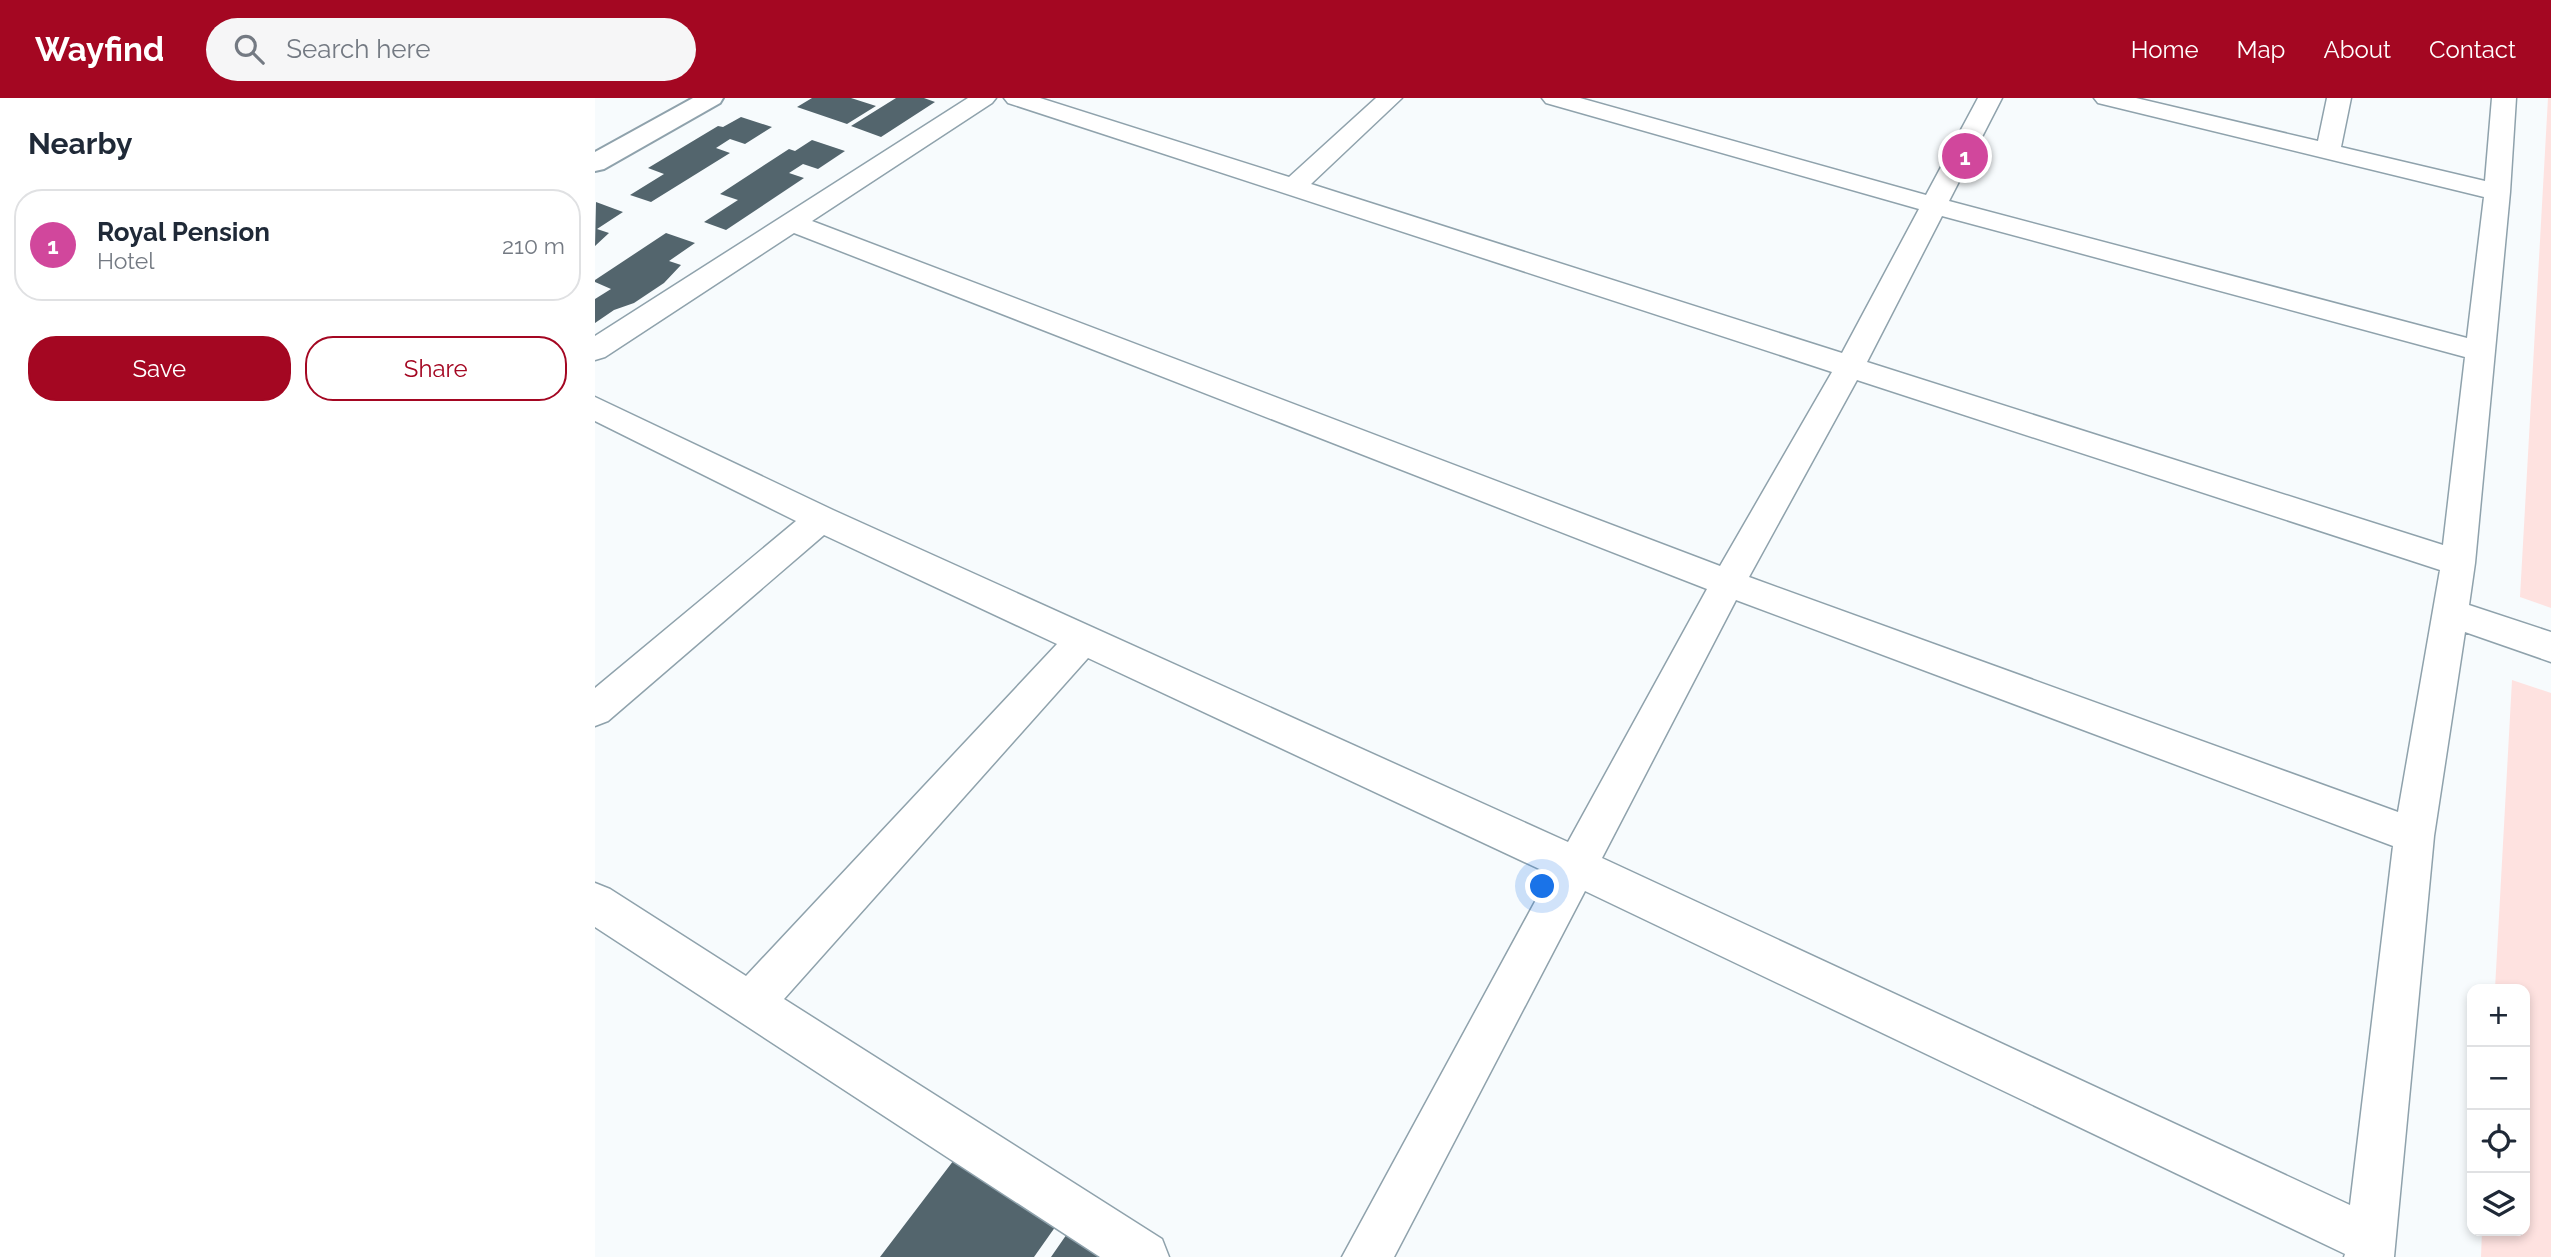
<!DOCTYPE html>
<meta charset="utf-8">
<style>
:root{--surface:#fff;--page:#f6f6f7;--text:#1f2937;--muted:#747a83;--line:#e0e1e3;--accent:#a40722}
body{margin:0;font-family:Raleway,sans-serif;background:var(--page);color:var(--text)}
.controls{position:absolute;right:21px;bottom:21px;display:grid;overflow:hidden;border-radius:14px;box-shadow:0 4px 10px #0003}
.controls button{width:63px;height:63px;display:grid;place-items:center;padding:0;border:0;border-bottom:2px solid var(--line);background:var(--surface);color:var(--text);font:35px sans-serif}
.you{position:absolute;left:948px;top:789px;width:24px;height:24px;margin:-18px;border:5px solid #fff;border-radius:50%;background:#1a73e8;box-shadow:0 0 0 10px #1a73e833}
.badge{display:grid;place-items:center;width:46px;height:46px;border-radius:50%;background:var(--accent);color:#fff;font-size:23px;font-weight:700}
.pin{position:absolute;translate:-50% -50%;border:4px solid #fff;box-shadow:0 2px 7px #0006}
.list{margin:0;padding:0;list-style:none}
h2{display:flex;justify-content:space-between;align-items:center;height:91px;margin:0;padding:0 28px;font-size:30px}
h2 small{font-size:23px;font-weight:400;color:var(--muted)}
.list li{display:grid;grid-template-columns:46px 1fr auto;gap:21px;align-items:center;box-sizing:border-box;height:112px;margin:0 14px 14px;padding:0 14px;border:2px solid var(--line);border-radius:28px}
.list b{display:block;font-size:26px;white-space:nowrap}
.list p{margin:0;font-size:23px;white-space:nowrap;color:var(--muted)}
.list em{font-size:23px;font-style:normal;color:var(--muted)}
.actions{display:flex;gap:14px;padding:21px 28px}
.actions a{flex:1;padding:16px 0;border:2px solid var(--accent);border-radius:28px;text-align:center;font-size:24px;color:var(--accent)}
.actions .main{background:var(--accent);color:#fff}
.icon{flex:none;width:38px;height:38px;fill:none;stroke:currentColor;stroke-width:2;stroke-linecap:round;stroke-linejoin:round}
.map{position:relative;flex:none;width:1956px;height:1159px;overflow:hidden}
header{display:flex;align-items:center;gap:42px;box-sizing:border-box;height:98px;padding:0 35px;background:var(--accent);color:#fff}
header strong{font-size:33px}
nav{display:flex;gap:38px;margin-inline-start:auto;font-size:24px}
.search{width:490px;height:63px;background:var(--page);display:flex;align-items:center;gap:18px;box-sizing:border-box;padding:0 24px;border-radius:38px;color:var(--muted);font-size:26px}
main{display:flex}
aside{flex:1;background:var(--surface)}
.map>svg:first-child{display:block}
</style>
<header>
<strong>Wayfind</strong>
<div class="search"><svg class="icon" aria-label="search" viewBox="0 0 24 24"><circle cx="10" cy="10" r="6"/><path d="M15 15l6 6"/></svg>Search here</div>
<nav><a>Home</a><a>Map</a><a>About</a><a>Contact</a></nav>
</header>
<main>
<aside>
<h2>Nearby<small></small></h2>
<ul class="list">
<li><span class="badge" style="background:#d1479c">1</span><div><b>Royal Pension</b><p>Hotel</p></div><em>210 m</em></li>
</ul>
<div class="actions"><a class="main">Save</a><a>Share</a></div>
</aside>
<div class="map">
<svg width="1956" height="1159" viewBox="0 0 1956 1159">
<rect width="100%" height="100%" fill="#f7fbfd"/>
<path fill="#fee2e0" d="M1953,0h3v510l-31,-11z
M1917,582l39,13v564h-70l1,-26h43v-242h-30z"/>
<path fill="#53656d" d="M217,0h39l25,8 -29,18 -50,-17z
M301,0h28l11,4 -54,35 -30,-11z
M146,19l31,10 -27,17 -15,-5 -14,9 14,5 -79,49 -21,-7 34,-21 -16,-6 70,-42 5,1z
M217,42l33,11 -27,18 -15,-5 -14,9 15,5 -78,52 -22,-8 34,-22 -18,-6 69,-45 6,2z
M1,104l27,10 -26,17 12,4 -14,13z
M71,135l29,10 -26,18 12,4 -17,18 -30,20 -20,7 -19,13v-24l16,-10 -16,-7v-2z
M365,1054l98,71 -24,34h-154z
M474,1133l40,26h-58z"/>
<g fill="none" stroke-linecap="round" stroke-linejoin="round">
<defs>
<path id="minor" d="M373,0h28l-4,5 -180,118 908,345 112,-194 -824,-269 -4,-5h36l249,79 87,-79h26l-91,86 531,169 77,-144 -373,-106 -4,-5h38l346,97 52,-97h24l-53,103 518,137 17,-141 -386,-94 -4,-5h42l182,43 9,-43h24l-10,49 144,34 7,-83h24l-6,94 -35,371 -6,42 82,27v30l-86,-30 -31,204 -40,421h-50l1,-3 -760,-363 -191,366h-52l208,-383 -462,-216 -304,341 378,240 7,18h-69l-505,-330v-44l15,6 136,87 311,-332 -233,-109 -216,186 -13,5v-38l201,-167 -201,-100v-24l238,113 735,332 139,-253 -913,-356 -189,124 -10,3v-24zM1347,118l523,141 -22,188 -576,-183zM1262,282l583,190 -42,242 -649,-235zM1141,502l657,246 -43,359 -748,-347z"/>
<path id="tertiary" d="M98,0h30l-3,5 -116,66 -9,2v-19z"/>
</defs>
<use href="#minor" stroke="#8fa2ac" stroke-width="3"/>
<use href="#tertiary" stroke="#8fa2ac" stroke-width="4"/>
<use href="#minor" fill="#fff" fill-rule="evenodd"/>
<use href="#tertiary" fill="#fff" fill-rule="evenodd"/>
</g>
</svg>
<div class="controls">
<button>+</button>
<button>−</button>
<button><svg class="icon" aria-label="locate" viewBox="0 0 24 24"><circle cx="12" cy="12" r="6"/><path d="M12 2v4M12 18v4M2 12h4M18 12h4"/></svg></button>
<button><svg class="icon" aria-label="layers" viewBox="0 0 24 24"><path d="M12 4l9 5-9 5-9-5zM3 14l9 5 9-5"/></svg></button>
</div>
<div class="you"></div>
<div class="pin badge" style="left:1370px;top:58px;background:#d1479c">1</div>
</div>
</main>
